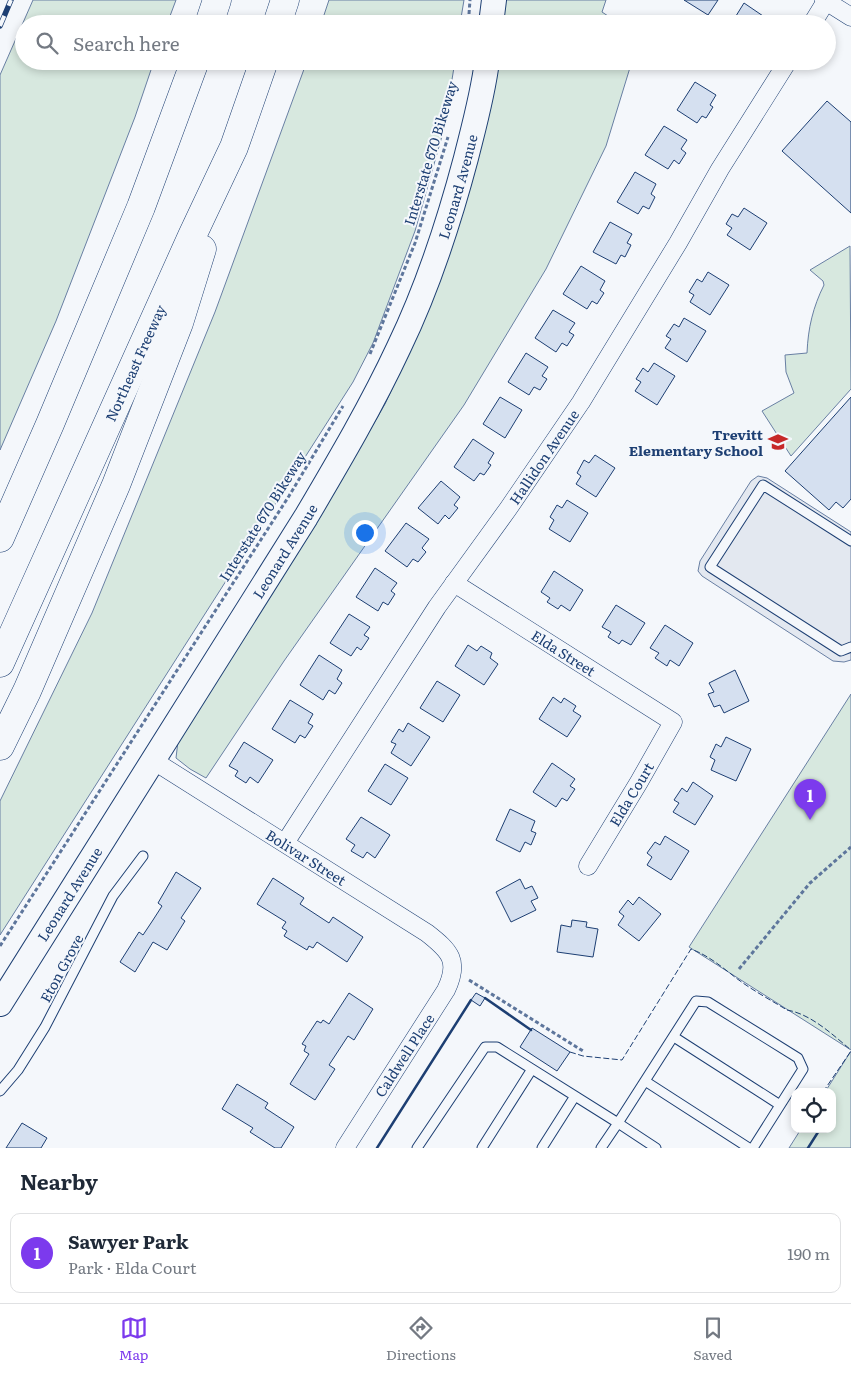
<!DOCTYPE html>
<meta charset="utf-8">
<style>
:root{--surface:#fff;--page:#f2f2f3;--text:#1f2937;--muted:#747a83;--line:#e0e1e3;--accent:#7c3aed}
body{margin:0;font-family:Literata,serif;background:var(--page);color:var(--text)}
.controls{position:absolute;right:15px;bottom:15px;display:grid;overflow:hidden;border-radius:10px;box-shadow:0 2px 8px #0003}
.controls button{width:45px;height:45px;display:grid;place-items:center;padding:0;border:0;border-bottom:1px solid var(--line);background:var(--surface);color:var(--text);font:25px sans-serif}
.you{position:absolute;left:364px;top:532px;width:18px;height:18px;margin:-12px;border:4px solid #fff;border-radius:50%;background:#1a73e8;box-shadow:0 0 0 8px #1a73e833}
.badge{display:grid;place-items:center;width:32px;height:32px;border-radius:50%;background:var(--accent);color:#fff;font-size:16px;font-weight:700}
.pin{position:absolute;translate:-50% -41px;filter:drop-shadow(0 1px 2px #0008)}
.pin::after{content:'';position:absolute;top:26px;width:18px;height:15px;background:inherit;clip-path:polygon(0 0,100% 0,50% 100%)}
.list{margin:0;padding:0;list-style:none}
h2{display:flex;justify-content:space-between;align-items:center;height:65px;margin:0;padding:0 20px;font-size:21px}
h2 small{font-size:16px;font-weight:400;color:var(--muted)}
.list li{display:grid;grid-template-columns:32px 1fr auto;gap:15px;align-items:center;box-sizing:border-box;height:80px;margin:0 10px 10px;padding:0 10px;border:1px solid var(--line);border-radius:10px}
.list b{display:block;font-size:19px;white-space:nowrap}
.list p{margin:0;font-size:16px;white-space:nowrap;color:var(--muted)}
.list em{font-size:16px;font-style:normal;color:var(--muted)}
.icon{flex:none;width:28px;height:28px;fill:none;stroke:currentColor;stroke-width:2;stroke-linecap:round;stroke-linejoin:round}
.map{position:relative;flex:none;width:851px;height:1148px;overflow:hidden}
.search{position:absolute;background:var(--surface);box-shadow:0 2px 8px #0003;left:15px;right:15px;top:15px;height:55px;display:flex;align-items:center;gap:12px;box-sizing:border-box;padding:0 18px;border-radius:28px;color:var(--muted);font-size:19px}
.sheet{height:155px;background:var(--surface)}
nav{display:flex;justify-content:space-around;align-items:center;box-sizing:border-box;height:70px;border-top:1px solid var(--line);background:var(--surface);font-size:14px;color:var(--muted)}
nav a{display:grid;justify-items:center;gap:2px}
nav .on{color:var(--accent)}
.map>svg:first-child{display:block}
</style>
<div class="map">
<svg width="851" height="1148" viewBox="0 0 851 1148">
<rect width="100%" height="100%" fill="#f4f7fb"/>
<path fill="#d7e8df" stroke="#687fa3" d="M33,0h143l-9,24h-143v37h130l-19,56 -79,204 -56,129v-375z
M329,0h135l-4,24h-139z
M505,0h101l-4,12 18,12h-117z
M307,61h148l-11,68 -29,102 -42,112 -20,39 -353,553v-134l92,-188 123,-301z
M496,61h136l-26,85 -60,123 -82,136 -180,256 -78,117 -16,-9 -14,-11 2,-17 131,-206 76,-131 32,-69z
M850,246l1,143 -60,67 -29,-45 32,-18 -8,-21 -1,-17 22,-2c1,-25 6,-46 17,-68l-1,-4 -13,-11z
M851,694v356l-162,-103z
M851,1051v97h-62l12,-19h31v-37h-7z"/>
<path fill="#e3e8f0" stroke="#687fa3" d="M758,476l9,2 84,54v128l-7,2 -11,-1 -131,-85 -4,-5 2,-10 51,-80z"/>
<path fill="#d5e0f0" stroke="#1d3f73" d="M684,0h34l-10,15z
M744,3l22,15 -4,6h-31z
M695,82l21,13 -6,10 3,2 -7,11 -4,-2 -5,7 -20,-13z
M827,101l24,21v91l-69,-62z
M664,126l23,14 -6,9 5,4 -7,11 -5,-4 -6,9 -23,-14z
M635,172l21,12 -5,10 4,3 -6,12 -6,-3 -5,8 -21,-12z
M744,208l23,15 -17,27 -23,-15 5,-7 -6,-4 6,-10 6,3z
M610,222l22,12 -5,9 4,2 -6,12 -4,-2 -5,9 -23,-12z
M581,266l24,15 -5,9 4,3 -7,11 -5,-3 -5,8 -24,-15z
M708,272l21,13 -19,30 -20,-13 4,-7 -5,-3 8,-13 5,3z
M553,310l22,13 -6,9 5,3 -7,11 -5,-3 -6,9 -21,-14z
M684,318l22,13 -19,31 -22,-14 6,-9 -5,-3 8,-12 5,3z
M526,353l22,14 -6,9 5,3 -7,11 -6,-3 -5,8 -21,-13z
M654,363l21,13 -18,29 -22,-14 6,-9 -5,-3 7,-11 5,4z
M500,397l22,13 -17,28 -22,-14z
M851,397v102l-8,9 -7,-6 -7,8 -44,-39z
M473,439l21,14 -6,10 3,2 -7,10 -4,-2 -6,8 -20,-14z
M595,455l20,13 -19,29 -20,-13 5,-8 -4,-3 7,-13 5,3z
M441,481l19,16 -6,8 4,3 -9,11 -4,-4 -7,9 -20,-16z
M567,500l21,13 -18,29 -21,-13 5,-9 -4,-3 7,-12 5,3z
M406,523l23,16 -7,9 4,4 -8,10 -5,-3 -6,8 -22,-16z
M375,568l22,15 -6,8 4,3 -7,11 -5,-3 -5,9 -22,-14z
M554,571l29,19 -13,21 -9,-6 -3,4 -11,-7 3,-4 -9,-6z
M616,605l29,18 -14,22 -9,-5 -3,4 -11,-7 3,-5 -9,-5z
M349,614l21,13 -6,8 5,3 -8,12 -4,-3 -6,9 -21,-13z
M665,625l28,18 -14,23 -9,-6 -3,6 -12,-8 4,-5 -9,-5z
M468,645l9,6 4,-5 11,7 -2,5 8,6 -14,21 -29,-19z
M319,655l23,15 -5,9 5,4 -7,11 -6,-4 -6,10 -23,-15z
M735,670l14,31 -25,12 -4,-8 -6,2 -6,-13 6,-2 -5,-9z
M437,681l23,14 -17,27 -23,-14z
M553,697l8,6 3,-5 12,8 -3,5 8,5 -14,21 -28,-18z
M290,700l23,14 -5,9 5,3 -8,12 -5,-3 -5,8 -23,-14z
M408,723l22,14 -19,29 -20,-13 5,-9 -5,-2 8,-13 4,3z
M726,737l25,12 -15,32 -25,-11 4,-10 -5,-3 6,-13 5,3z
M244,742l29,18 -15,23 -8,-6 -4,6 -11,-7 3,-5 -9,-5z
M552,763l23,16 -5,7 5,3 -8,12 -5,-3 -6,9 -23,-15z
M385,764l23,14 -17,27 -23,-14z
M693,782l20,14 -18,29 -22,-13 6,-9 -5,-3 8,-12 5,4z
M510,809l25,12 -4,10 5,2 -5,12 -6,-3 -5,10 -24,-12z
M361,817l29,18 -15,23 -8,-6 -4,6 -12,-7 4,-6 -9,-6z
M665,836l24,15 -18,29 -24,-15 5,-8 -5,-4 8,-11 5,3z
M176,872l25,16 -20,30 4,3 -18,29 -14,-8 -18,30 -15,-10 19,-30 4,3 10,-15 9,-14 -4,-3z
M273,878l31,20 -4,6 29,19 4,-6 30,20 -16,25 -30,-20 -4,6 -4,-2 -2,4 -23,-14 3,-5 -5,-3 4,-6 -29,-18z
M520,879l5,10 7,-3 6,12 -7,3 5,9 -25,12 -15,-30z
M639,897l22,17 -22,27 -21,-16 6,-9 -5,-4 9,-12 5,5z
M572,920l15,2 -1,5 12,2 -5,28 -36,-5 4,-27 10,2z
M349,993l24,16 -19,31 -6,-4 -19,29 6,4 -20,31 -25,-16 19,-30 -5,-3 2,-5 -4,-2 15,-23 4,2 2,-3 6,4z
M476,993l9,5 -5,8 -9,-6z
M532,1028l38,24 -13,19 -37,-24z
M237,1084l31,19 -3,5 29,19 -13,21h-6l-25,-16 3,-4 -31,-19z
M22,1123l25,15 -6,10h-35z"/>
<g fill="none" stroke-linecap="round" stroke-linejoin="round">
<defs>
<path id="lane" d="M851,541l-88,-56 -53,82 131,84 10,-4
M674,1037l106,68
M645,1081l104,67
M0,1091l18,-21 27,-43 68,-131 30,-40
M417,1148l68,-101h12l121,76 78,-122 12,1 90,56 5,11 -50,79
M482,1148l50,-79
M542,1148l33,-52
M601,1148l17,-25 38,25"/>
<g id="street">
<path d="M824,0l27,17"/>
<path d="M812,24l14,-23"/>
<path id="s1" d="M454,583l219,139 -34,60 -51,84"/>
<path id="s2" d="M154,761l273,172c23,18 33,28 19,57l-101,158"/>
<path id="s3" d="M285,843l152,-236 71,-98 73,-107 97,-159 42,-74 68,-108"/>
</g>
<g id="secondary">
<path d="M491,24l3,-24"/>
<path id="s4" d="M0,1004l306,-487c33,-56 66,-112 93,-170 29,-60 50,-125 67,-189 8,-32 17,-64 21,-97"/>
</g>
<g id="highway">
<path d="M209,24l8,-24"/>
<path d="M277,24l8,-24"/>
<path d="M0,538l50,-114 91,-217 54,-146"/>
<path id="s5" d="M0,663l192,-427 42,-89 30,-86"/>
<path d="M0,746l27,-55 89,-206 63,-162 23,-74"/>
</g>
</defs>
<use href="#lane" stroke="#1d3f73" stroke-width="11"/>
<use href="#street" stroke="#1d3f73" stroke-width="19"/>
<use href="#secondary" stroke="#1d3f73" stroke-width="26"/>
<use href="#highway" stroke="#1d3f73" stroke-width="29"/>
<path stroke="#5e769c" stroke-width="3" stroke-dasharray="4 2.5" stroke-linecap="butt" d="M469,14l1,-14
M370,354l45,-111 33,-106
M0,946l289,-450 54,-90
M739,969l71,-86 41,-36
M469,980l114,71"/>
<use href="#lane" stroke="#f4f7fb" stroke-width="9"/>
<use href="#street" stroke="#f4f7fb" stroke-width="18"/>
<use href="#secondary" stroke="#f4f7fb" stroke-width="24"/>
<use href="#highway" stroke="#f4f7fb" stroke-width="28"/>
<defs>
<path id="rail" d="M0,26l11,-26"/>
</defs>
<use href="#rail" stroke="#1d3f73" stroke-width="5.5"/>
<use href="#rail" stroke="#f4f7fb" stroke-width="4" stroke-dasharray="11" stroke-linecap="butt"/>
<path stroke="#1d3f73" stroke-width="1" stroke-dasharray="6 2.5" stroke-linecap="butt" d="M570,1052l13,4 39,4 69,-111c16,6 27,15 40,25 17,14 38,25 56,36 24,4 46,25 64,40
M823,1092l28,-41"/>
<path stroke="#1d3f73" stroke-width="2.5" d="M485,998l46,32
M377,1148l94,-148
M808,1148l12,-19"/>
</g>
<defs>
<symbol id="school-bare" viewBox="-9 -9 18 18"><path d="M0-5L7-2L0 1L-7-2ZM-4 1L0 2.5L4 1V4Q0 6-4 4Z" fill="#c62828" stroke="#f4f7fb" stroke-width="2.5" paint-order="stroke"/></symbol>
</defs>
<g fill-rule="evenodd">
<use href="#school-bare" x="764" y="428" width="28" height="28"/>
</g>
<g text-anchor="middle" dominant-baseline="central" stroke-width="4" stroke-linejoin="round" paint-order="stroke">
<g font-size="14" fill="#1d3f73" stroke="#f4f7fb">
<text transform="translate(430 153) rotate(-73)">Interstate 670 Bikeway</text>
<text stroke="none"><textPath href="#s4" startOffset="940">Leonard Avenue</textPath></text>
<text stroke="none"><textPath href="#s5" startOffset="329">Northeast Freeway</textPath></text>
<text stroke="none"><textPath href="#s3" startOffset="465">Hallidon Avenue</textPath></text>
<text transform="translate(262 516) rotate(-58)">Interstate 670 Bikeway</text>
<text stroke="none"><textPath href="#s4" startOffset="535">Leonard Avenue</textPath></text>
<text stroke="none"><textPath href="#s1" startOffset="130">Elda Street</textPath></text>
<text transform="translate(631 794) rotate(-59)">Elda Court</text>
<text stroke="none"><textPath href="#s2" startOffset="180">Bolivar Street</textPath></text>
<text stroke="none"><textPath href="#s4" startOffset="130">Leonard Avenue</textPath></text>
<text transform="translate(61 968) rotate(-62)">Eton Grove</text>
<text transform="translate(404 1055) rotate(-57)">Caldwell Place</text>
</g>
<g font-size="14" font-weight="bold" fill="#1d3f73" stroke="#f4f7fb" text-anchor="end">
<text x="763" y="434">Trevitt<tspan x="763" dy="16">Elementary School</tspan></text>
</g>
</g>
</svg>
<div class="controls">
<button><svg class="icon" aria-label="locate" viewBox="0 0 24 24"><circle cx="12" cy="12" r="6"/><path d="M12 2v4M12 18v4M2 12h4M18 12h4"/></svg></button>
</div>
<div class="you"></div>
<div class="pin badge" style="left:810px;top:820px">1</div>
<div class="search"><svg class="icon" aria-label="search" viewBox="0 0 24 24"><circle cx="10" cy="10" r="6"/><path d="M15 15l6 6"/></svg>Search here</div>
</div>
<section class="sheet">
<h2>Nearby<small></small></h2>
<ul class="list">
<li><span class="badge">1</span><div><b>Sawyer Park</b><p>Park · Elda Court</p></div><em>190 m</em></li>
</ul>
</section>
<nav>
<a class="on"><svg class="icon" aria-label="map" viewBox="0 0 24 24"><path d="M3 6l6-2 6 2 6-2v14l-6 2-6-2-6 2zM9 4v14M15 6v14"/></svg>Map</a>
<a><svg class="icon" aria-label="directions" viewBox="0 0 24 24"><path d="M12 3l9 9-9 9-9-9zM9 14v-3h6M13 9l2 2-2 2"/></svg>Directions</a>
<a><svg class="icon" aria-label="saved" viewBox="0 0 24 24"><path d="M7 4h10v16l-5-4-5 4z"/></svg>Saved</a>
</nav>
